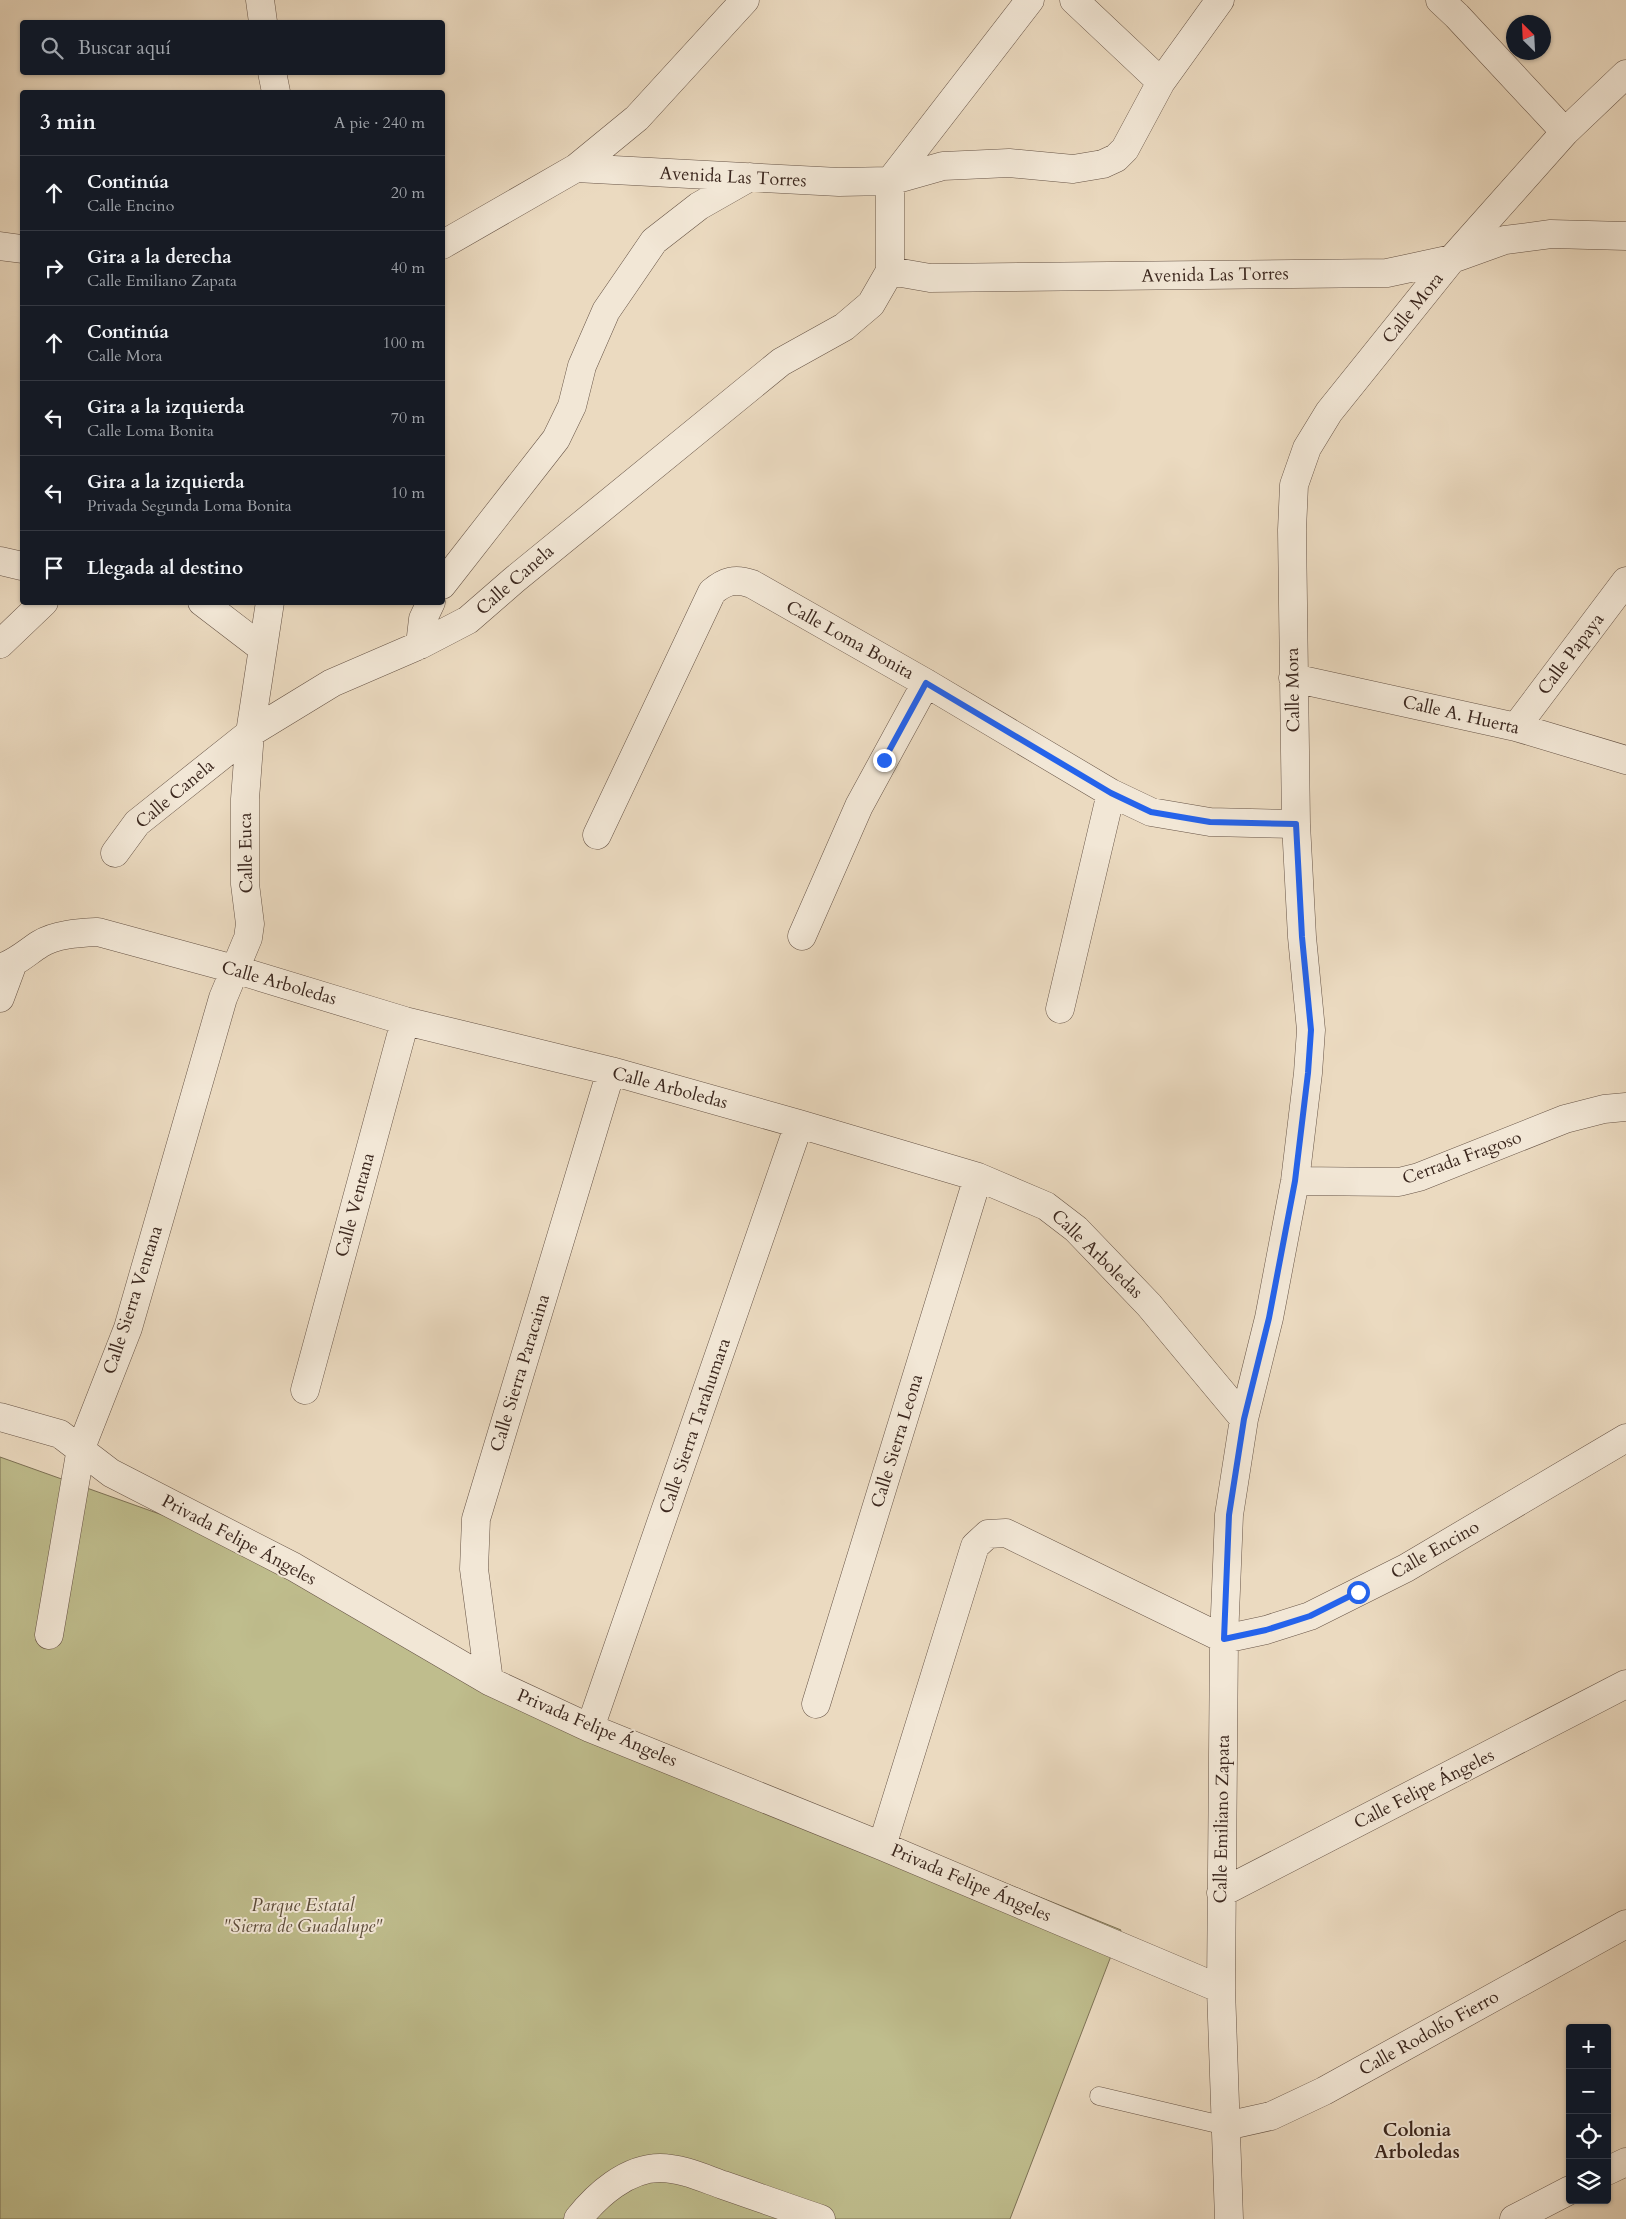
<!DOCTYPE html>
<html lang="es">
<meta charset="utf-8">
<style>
:root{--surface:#171b24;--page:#20242c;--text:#f1f3f6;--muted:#9ea1a6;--line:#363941}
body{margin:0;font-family:Cardo,serif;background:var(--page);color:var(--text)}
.controls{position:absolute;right:15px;bottom:15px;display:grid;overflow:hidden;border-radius:5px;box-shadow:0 1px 4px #0004}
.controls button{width:45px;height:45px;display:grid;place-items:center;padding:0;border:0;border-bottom:1px solid var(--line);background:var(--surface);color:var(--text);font:25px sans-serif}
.compass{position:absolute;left:1506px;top:15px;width:45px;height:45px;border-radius:50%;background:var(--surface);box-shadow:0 1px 4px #0004;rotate:336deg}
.stop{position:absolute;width:15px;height:15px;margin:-11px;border:4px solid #2563eb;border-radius:50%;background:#fff}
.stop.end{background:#2563eb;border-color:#fff;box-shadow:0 1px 5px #0008}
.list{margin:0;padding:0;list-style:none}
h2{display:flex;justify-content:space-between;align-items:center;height:65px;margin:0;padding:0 20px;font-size:21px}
h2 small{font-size:16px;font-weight:400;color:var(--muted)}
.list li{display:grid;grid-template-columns:32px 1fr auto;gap:15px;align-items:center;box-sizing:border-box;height:75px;padding:0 20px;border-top:1px solid var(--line)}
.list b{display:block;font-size:19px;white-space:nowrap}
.list p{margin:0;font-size:16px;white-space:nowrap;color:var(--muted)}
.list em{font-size:16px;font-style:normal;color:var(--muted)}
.icon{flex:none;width:28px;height:28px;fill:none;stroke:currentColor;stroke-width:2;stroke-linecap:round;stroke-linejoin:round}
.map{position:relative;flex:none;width:1626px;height:2219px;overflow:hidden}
.search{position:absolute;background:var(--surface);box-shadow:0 1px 4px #0004;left:20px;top:20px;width:425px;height:55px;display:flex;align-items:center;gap:12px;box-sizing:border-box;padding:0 18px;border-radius:5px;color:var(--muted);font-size:19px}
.panel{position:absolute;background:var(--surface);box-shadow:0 1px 4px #0004;left:20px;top:90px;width:425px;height:515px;border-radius:5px}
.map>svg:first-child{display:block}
</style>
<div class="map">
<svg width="1626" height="2219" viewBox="0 0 1626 2219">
<rect width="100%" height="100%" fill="#ebdac0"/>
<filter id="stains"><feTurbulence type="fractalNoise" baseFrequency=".004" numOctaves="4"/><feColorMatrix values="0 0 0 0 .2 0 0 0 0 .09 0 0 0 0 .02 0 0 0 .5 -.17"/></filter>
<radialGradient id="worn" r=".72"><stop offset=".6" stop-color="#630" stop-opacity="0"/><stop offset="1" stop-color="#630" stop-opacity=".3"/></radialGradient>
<path fill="#bfbd8d" stroke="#7d7256" d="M0,1457l224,80 357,178 318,125 222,90 -111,289h-1010z"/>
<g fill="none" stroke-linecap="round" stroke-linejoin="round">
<defs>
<path id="service" d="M1099,2096l127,30"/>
<path id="minor" d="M260,0l3,22
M1030,0l-140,181v90l40,7 457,-5 65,-14 53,-19 46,-6 75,2
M1074,0l87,82
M1440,0l17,16 108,116
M272,72l4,20
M576,168l263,14 51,-1 53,-15 66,-3 64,6 30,-5 13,-6 9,-9 36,-67 59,-82
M442,245l134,-77 61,-50 108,-118
M0,246l22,3
M0,561l22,5
M442,585l114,-146 16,-33 10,-40 24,-55 48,-70 45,-35 51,-29
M202,602l60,46
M0,644l44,-42
M420,645l3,-26 8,-17
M1293,678l223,49 110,33
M1516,727l110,-146
M597,835l115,-243c13,-11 23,-14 40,-8l174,99 185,110 40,19 59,10 86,2
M115,853l22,-30 113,-90 82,-50 88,-38 48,-25 46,-40 267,-218 63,-35 27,-23 19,-33
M802,936l57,-130 67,-123
M0,968c16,-5 26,-15 40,-24 16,-10 40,-11 58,-12l136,37 171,52 206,50 188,53 179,53 68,29 30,23 73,76 95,114
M0,998l13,-35
M1060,1009l51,-216
M1295,1181l104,1 20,-5 146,-58 39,-10 22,-2
M305,1390l100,-369
M0,1417l60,17 51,39 183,94 195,114 101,47 292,118 339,143
M49,1635l32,-187 47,-120 95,-330 25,-60 2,-14 -5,-40v-85l5,-66 20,-131
M489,1681l-15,-112 2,-50 135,-448
M816,1704l162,-527
M590,1728l209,-604
M882,1846l93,-300 13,-12 18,-1 218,106 42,-9 44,-14 96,-48 220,-130
M1221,1893l405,-209
M1226,2126l45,-10 53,-25 302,-167
M1607,2171l19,-9
M578,2219c19,-24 49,-51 82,-51 21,0 43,10 63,17 32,11 65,23 98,34
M1229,2219l-8,-230 3,-350 5,-124 15,-96 25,-101 26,-137 13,-108 3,-43 -9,-93 -6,-113 -4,-294 2,-45 13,-37 22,-36 123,-153 113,-127 61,-58
M1514,2219l56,-29"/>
</defs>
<use href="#service" stroke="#675446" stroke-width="19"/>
<use href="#minor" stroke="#675446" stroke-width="29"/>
<use href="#service" stroke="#f2e7d6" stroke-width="18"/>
<use href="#minor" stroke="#f2e7d6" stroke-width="28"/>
</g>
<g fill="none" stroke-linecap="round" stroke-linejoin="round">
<path stroke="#2563eb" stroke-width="6" d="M884,760l42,-77 185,110 40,19 59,10 86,2 6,113 9,93 -3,43 -13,108 -26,137 -25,101 -15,96 -5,124 42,-9 44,-14 48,-24"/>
</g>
<g text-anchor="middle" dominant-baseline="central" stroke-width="4" stroke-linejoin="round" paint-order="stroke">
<g font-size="18" fill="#3b271e" stroke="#f2e7d6">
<text transform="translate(733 177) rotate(3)">Avenida Las Torres</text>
<text transform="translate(1215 275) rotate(-1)">Avenida Las Torres</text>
<text transform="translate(1413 308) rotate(-51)">Calle Mora</text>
<text transform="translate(515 580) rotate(-41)">Calle Canela</text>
<text transform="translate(850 640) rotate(29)">Calle Loma Bonita</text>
<text transform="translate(1571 654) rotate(-53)">Calle Papaya</text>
<text transform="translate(1293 690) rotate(-91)">Calle Mora</text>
<text transform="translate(1461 715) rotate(13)">Calle A. Huerta</text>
<text transform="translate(175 794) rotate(-40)">Calle Canela</text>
<text transform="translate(246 853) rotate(-91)">Calle Euca</text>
<text transform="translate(279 983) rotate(16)">Calle Arboledas</text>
<text transform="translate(670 1088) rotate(15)">Calle Arboledas</text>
<text transform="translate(1462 1158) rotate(-20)">Cerrada Fragoso</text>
<text transform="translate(355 1205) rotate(-75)">Calle Ventana</text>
<text transform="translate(1097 1254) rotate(44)">Calle Arboledas</text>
<text transform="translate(133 1300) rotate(-72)">Calle Sierra Ventana</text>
<text transform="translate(520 1373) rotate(-73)">Calle Sierra Paracaina</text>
<text transform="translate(695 1426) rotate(-71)">Calle Sierra Tarahumara</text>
<text transform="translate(897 1441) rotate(-73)">Calle Sierra Leona</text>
<text transform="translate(239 1540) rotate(28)">Privada Felipe Ángeles</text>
<text transform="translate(1435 1550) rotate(-30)">Calle Encino</text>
<text transform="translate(597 1728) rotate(23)">Privada Felipe Ángeles</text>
<text transform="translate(1424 1789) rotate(-27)">Calle Felipe Ángeles</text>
<text transform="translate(1222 1819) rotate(-89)">Calle Emiliano Zapata</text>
<text transform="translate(971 1883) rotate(23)">Privada Felipe Ángeles</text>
<text transform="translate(1429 2033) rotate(-29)">Calle Rodolfo Fierro</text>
</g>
<g font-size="18" font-style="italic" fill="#5c4c3a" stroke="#f2e7d6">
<text x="303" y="1905">Parque Estatal<tspan x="303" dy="21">"Sierra de Guadalupe"</tspan></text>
</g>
<g font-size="19" font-weight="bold" fill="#3b271e" stroke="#f2e7d6">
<text x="1417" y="2130">Colonia<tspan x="1417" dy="22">Arboledas</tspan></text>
</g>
</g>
<rect width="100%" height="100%" filter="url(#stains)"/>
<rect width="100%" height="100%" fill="url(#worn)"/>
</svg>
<div class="controls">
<button>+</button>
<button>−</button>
<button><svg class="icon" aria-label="locate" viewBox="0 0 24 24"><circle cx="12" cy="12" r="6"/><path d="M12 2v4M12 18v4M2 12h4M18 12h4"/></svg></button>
<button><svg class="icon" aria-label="layers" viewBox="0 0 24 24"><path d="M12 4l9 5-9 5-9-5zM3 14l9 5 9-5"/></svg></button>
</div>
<svg class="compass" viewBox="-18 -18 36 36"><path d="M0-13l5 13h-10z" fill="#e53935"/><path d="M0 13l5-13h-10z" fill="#9ea1a6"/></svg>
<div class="stop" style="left:1358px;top:1592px"></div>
<div class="stop end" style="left:884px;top:760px"></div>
<div class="search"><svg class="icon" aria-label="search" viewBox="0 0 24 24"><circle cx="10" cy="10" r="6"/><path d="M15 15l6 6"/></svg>Buscar aquí</div>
<section class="panel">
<h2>3 min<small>A pie · 240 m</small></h2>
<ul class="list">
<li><svg class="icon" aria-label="ahead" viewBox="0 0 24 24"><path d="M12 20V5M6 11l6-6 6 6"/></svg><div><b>Continúa</b><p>Calle Encino</p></div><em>20 m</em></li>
<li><svg class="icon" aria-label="right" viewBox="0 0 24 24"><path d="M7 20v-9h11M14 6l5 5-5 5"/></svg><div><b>Gira a la derecha</b><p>Calle Emiliano Zapata</p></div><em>40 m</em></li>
<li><svg class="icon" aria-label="ahead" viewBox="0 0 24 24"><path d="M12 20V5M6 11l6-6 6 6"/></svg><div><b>Continúa</b><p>Calle Mora</p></div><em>100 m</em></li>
<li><svg class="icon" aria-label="left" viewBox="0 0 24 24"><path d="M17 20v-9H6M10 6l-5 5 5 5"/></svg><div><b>Gira a la izquierda</b><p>Calle Loma Bonita</p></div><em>70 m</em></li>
<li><svg class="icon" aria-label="left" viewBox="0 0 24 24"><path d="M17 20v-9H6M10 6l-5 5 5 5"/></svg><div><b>Gira a la izquierda</b><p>Privada Segunda Loma Bonita</p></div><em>10 m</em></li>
<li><svg class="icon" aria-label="arrive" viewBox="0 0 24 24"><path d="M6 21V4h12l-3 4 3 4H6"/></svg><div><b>Llegada al destino</b></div></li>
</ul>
</section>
</div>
